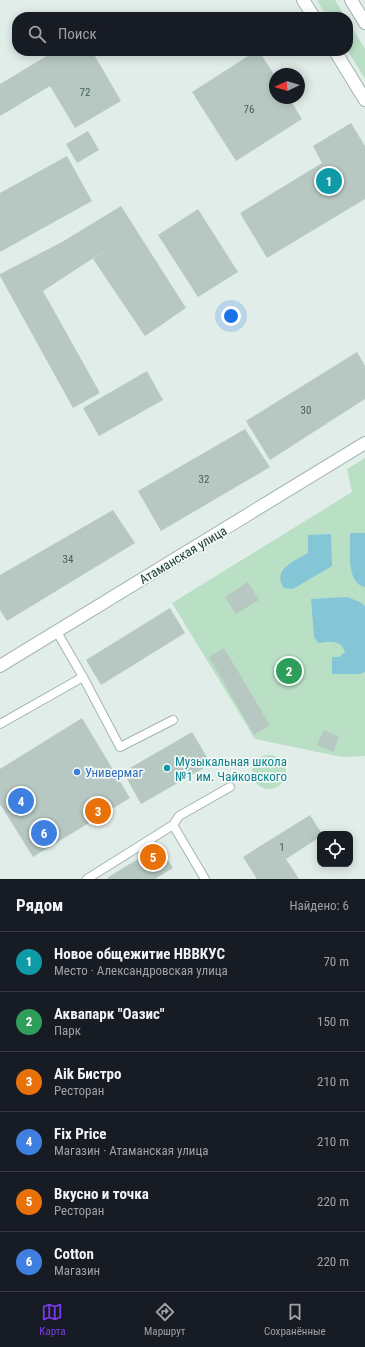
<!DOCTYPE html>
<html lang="ru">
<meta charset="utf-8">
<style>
:root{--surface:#171b24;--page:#20242c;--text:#f1f3f6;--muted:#9ea1a6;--line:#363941;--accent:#7c3aed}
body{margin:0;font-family:"Roboto Condensed",sans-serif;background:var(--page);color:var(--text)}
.controls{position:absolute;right:12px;bottom:12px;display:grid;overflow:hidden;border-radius:8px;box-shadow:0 2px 10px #0003}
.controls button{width:36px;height:36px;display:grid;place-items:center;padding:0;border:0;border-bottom:1px solid var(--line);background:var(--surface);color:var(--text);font:20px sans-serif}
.compass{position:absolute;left:269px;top:68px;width:36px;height:36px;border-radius:50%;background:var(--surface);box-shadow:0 2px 10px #0003;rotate:266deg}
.you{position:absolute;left:231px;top:316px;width:14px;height:14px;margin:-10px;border:3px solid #fff;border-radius:50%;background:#1a73e8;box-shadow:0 0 0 6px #1a73e833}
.badge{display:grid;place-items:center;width:26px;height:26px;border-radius:50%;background:var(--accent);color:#fff;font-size:13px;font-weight:700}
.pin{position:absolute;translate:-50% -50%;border:2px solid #fff;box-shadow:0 1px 4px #0006}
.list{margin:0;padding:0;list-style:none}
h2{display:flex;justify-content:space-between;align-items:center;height:52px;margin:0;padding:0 16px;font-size:17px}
h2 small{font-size:13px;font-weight:400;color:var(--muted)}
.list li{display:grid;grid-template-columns:26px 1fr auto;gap:12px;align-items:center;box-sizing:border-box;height:60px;padding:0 16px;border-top:1px solid var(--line)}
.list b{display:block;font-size:15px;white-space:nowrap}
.list p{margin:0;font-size:13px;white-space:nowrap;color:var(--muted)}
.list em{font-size:13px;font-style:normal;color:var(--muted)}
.icon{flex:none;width:22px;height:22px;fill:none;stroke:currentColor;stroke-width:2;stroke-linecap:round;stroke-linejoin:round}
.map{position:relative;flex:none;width:365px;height:879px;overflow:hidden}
.search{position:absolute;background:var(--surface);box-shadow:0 2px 10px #0003;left:12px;right:12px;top:12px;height:44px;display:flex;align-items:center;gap:10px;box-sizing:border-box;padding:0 14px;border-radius:16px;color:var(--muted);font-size:15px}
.sheet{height:412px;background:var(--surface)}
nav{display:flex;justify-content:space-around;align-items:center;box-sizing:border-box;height:56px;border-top:1px solid var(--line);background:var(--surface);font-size:11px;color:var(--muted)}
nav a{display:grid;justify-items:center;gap:2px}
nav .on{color:var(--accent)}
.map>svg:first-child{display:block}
</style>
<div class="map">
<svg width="365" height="879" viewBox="0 0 365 879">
<rect width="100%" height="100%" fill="#e1ede8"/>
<path fill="#b9e0c5" d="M317,0h18l10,17h-18z
M348,21l17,28v30l-17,-28z
M365,458v298l-23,1 -87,-18 -83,-136 180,-111 -5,-23z
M252 772a17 17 0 1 1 34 0a17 17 0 1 1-34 0Z"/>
<path fill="#85c6d6" d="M350,533h15v54c-20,-4 -14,-39 -15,-54z
M331,534l1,32 -39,23 -9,-1c-13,-19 11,-27 24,-35v-18z
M347,597l13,5 5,4v66l-5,2h-28v-17h7l6,-5c-4,-13 -16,-10 -27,-9l-4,-6 -3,-38z"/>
<path fill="#b6c8c1" d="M55,51h37l29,50 -46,27 -25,-42 -50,30v-32z
M256,51h3l16,25v22h14l13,21 -66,42 -44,-69z
M351,123l14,23v53l-98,59 -27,-45 82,-50 -9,-17z
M88,131l11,19 -22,13 -11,-19z
M67,156l25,45 -92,51v-59z
M121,206l65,102 -41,28 -52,-77 18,-12 -33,21 -35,23 57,102 -27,15 -73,-132v-2l62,-32z
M198,209l40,63 -40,25 -40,-62z
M357,352l8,14v33l-95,61 -24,-39z
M147,371l16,29 -64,36 -16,-28z
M245,429l25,38 -109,64 -23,-40z
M113,510l22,33 -128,78 -7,-11v-35z
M248,582l11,18 -23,14 -11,-17z
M170,608l15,25 -84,52 -15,-25z
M224,648l46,77 -16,10 -45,-78z
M82,718l48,80 -97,59 -33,-53v-35z
M324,730l15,7 -6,15 -16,-7z
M192,732l19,32 -70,40 -18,-32z
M310,815l12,19h-2v3l-34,22 13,20h-42l-14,-22z
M159,846l14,22 -18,11h-47l-1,-1z"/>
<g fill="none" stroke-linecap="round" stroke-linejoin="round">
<defs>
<path id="service" d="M83,677l37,70 53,-27
M0,724l83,-47 -26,-45
M173,825l32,54
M87,879l86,-54 6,-9 51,-29"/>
<path id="minor" d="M0,666l365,-223"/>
<path id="tertiary" d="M303,0l11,17
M351,0l14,23
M335,51l30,49"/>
</defs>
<use href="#service" stroke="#a3b5b0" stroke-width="10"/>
<use href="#minor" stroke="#a3b5b0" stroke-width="14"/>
<use href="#tertiary" stroke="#a3b5b0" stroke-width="14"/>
<use href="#service" stroke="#fff" stroke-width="8"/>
<use href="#minor" stroke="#fff" stroke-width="12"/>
<use href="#tertiary" stroke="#fff" stroke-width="12"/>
</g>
<circle fill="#0f9aa8" stroke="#f2f9f6" stroke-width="1.5" cx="167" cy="768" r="4"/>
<circle fill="#3f7fe0" stroke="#f2f9f6" stroke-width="1.5" cx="77" cy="772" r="4"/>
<g text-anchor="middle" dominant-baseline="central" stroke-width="3.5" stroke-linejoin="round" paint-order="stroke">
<g font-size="11" fill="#46615a">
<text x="85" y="92">72</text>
<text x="249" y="109">76</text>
<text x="306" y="410">30</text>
<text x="204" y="479">32</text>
<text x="68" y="559">34</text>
<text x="282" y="847">1</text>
</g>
<g font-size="13" fill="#203f38" stroke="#f2f9f6">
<text transform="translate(183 555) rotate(-31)">Атаманская улица</text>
</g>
<g font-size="13" fill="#0d838f" stroke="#f2f9f6" text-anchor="start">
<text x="175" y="761">Музыкальная школа<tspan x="175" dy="15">№1 им. Чайковского</tspan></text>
</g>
<g font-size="13" fill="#366cbe" stroke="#f2f9f6" text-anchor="start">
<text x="85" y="772">Универмаг</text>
</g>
</g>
</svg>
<div class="controls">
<button><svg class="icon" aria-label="locate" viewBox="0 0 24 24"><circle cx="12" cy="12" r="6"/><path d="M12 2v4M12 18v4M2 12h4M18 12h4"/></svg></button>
</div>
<svg class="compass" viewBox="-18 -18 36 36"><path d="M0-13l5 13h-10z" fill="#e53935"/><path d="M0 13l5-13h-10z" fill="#9ea1a6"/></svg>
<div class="you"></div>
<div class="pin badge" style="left:329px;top:181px;background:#0f9aa8">1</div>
<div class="pin badge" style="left:289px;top:671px;background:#2e9e5b">2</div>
<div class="pin badge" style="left:98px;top:811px;background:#e8710a">3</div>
<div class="pin badge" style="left:21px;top:801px;background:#3f7fe0">4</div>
<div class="pin badge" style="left:153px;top:857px;background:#e8710a">5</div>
<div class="pin badge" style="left:44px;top:833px;background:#3f7fe0">6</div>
<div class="search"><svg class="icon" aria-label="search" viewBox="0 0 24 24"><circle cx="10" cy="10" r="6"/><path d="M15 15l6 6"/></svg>Поиск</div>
</div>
<section class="sheet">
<h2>Рядом<small>Найдено: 6</small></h2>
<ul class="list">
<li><span class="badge" style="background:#0f9aa8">1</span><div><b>Новое общежитие НВВКУС</b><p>Место · Александровская улица</p></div><em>70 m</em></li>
<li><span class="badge" style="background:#2e9e5b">2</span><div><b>Аквапарк &quot;Оазис&quot;</b><p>Парк</p></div><em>150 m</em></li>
<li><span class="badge" style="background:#e8710a">3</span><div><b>Aik Бистро</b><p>Ресторан</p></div><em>210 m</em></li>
<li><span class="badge" style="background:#3f7fe0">4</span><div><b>Fix Price</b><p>Магазин · Атаманская улица</p></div><em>210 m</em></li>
<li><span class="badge" style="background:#e8710a">5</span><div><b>Вкусно и точка</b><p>Ресторан</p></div><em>220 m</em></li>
<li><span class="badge" style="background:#3f7fe0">6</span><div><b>Cotton</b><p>Магазин</p></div><em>220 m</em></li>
</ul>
</section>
<nav>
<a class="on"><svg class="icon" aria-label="map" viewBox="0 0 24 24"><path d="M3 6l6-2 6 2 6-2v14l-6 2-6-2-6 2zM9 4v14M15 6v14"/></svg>Карта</a>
<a><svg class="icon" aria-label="directions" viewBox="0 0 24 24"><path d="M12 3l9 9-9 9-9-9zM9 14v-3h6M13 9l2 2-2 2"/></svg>Маршрут</a>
<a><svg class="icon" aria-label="saved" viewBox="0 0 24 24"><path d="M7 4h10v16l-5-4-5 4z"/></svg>Сохранённые</a>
</nav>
